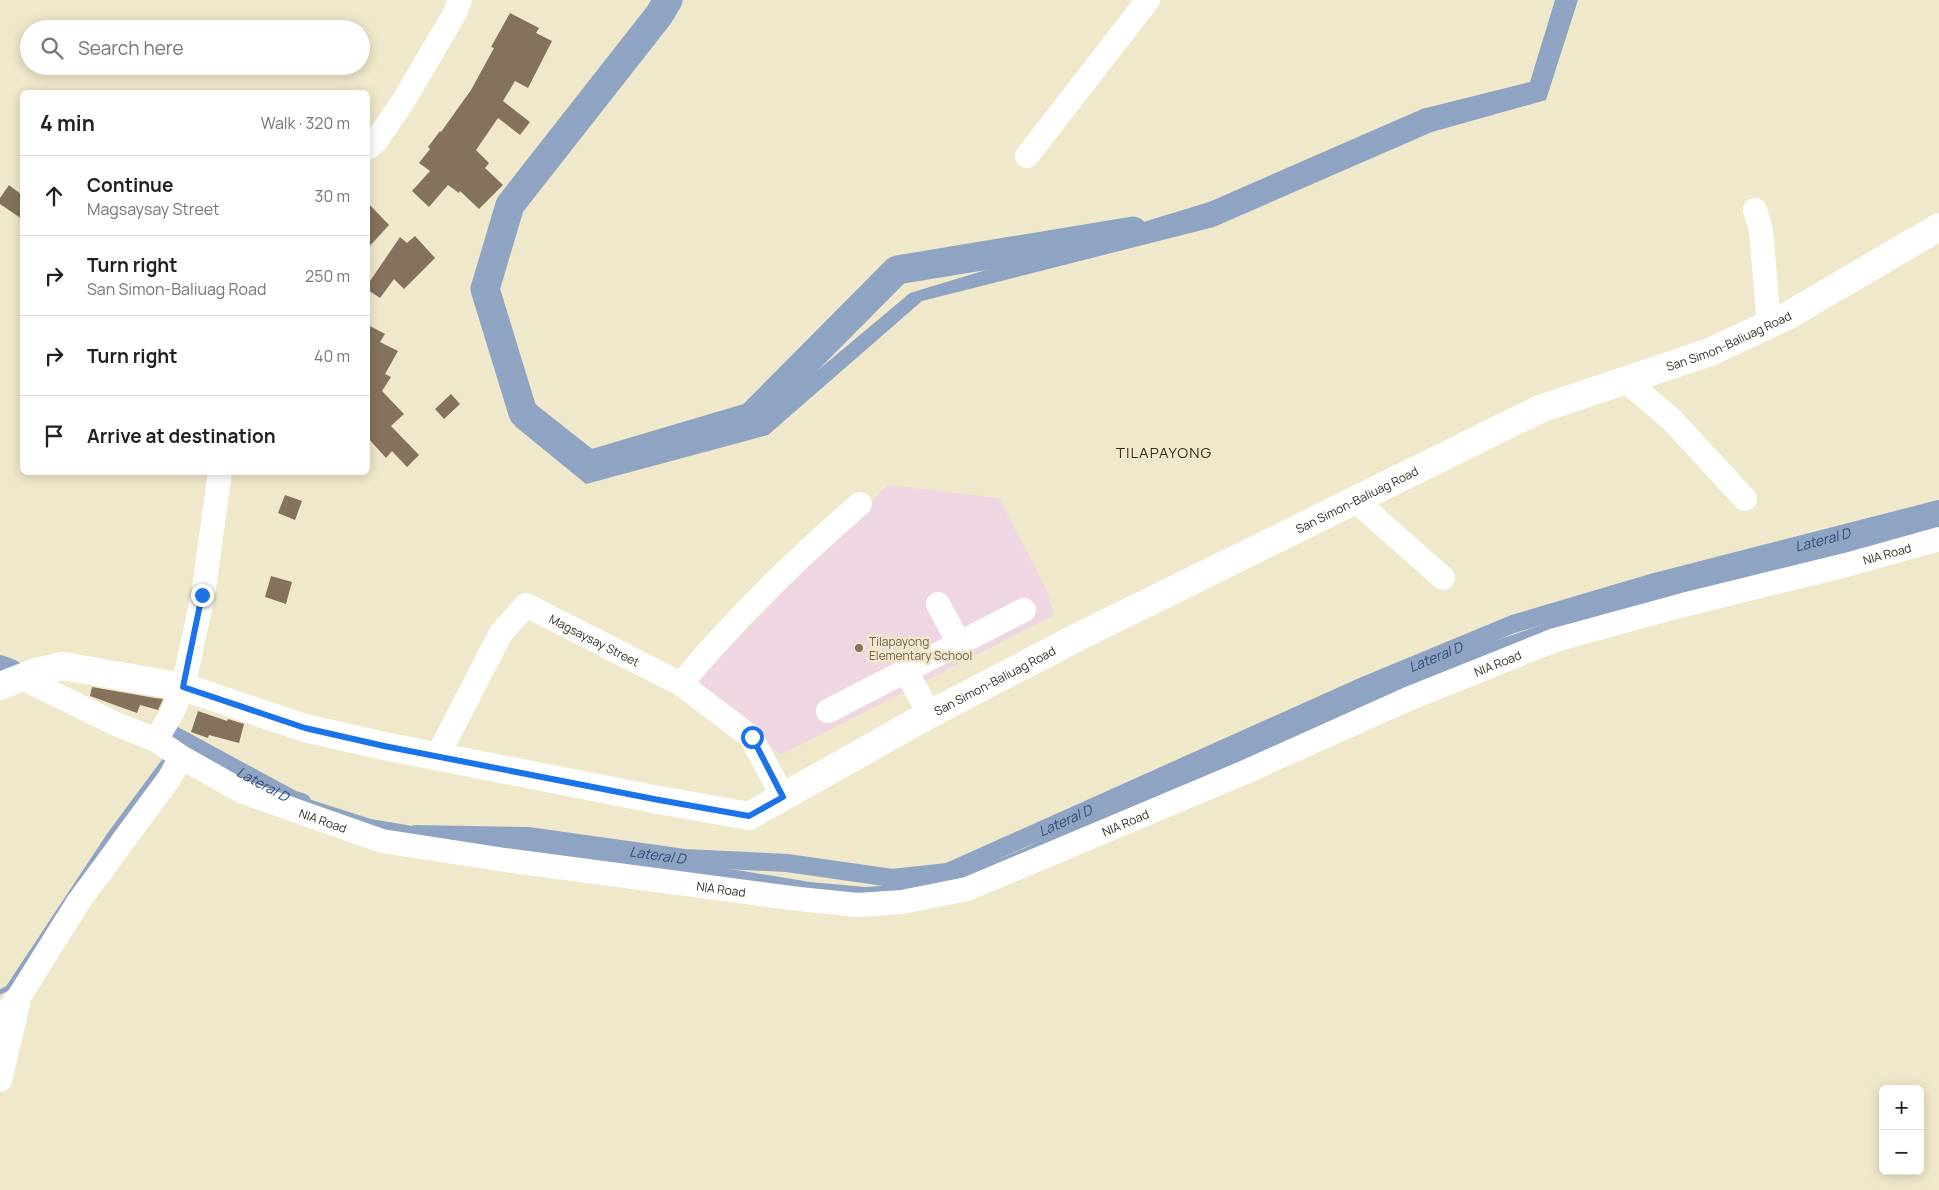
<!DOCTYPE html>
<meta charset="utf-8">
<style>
:root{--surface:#fff;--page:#f2f2f2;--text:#222;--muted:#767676;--line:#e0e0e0}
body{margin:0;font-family:Manrope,sans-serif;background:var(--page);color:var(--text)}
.controls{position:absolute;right:15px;bottom:15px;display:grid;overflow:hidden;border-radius:8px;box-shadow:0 2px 12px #0003}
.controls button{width:45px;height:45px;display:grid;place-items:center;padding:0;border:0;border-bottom:1px solid var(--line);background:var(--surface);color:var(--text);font:25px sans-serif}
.stop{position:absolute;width:15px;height:15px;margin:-11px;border:4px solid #1a73e8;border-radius:50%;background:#fff}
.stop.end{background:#1a73e8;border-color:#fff;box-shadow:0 1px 5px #0008}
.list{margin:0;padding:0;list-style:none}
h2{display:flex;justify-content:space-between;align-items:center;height:65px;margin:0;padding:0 20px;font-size:21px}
h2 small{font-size:16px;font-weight:400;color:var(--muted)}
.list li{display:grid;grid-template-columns:32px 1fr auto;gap:15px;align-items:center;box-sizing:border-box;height:80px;padding:0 20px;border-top:1px solid var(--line)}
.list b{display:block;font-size:19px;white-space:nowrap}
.list p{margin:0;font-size:16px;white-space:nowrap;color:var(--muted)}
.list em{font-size:16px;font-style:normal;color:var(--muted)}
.icon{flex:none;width:28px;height:28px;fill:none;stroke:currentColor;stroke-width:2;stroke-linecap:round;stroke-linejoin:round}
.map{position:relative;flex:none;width:1939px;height:1190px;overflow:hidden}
.search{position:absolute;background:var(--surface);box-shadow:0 2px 12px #0003;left:20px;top:20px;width:350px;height:55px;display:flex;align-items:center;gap:12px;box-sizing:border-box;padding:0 18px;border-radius:28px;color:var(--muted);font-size:19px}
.panel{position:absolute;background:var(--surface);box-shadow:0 2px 12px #0003;left:20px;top:90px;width:350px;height:385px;border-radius:8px}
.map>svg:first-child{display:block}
</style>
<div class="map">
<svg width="1939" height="1190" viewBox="0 0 1939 1190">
<rect width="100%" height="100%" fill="#efe8cb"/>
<path fill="#eed6e2" d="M887,485l112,13 47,91 8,26 -274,140 -83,-74z"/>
<path fill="#8fa3c2" d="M1555,0h23l-32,100 -114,32 -218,95 -292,74 -154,134 -182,49 -71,-58 8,-13 66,52 167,-43 154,-129 299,-91 213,-93 108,-27z
M1939,515v18l-234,61 -733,286 -91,18 -442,-51 -152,-44 6,-9 78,25 36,6 44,13 54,3 95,10 50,9 87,10 73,12 55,5 32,-2 71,-13 57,-24 131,-65 57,-22 126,-57 49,-19 54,-26 178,-61 249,-65 32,-6z"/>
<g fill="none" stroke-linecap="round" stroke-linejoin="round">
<path stroke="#8fa3c2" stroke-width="5" d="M0,992l8,-4 102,-154 54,-73"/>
<g stroke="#8fa3c2" stroke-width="18">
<path d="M0,664l13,5"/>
<path id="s1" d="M170,733l122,66 10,3"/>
<path id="s2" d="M415,834l113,2 156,22 103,5 105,15 56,-6 420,-188 145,-60 142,-42 284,-73"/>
</g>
<path stroke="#8fa3c2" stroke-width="29" d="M668,0l-9,15 -149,190 -25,84 38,124 66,52 162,-48 146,-147 236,-39"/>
</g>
<path fill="#84725c" d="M510,13l29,15 -3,5 16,8 -24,47 -13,-7 -12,20 27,21 -10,13 -22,-17 -22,32 13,13 -4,5 18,17 -24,24 -19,-18 -1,2 -11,-8 -19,22 -17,-16 18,-20 -11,-8 11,-14 -2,-2 12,-16 1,1 30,-42 23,-42 -3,-1z
M9,185l13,10v24l-22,-15v-6z
M368,203l21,22 -21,23z
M415,236l20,22 -31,31 -10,-10 -14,19 -12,-8v-6l32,-47 7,6z
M368,325l17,9 -5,8 18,9 -13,23 6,3 -9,14 22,23 -13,12 28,29 -12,12 -15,-16 -6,7 -18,-20z
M451,394l9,10 -16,15 -9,-10z
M285,495l17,6 -7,19 -17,-7z
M271,576l21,6 -6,22 -21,-7z
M92,687l63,11 8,1 -5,11 -18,-5 -3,8 -47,-17z
M198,711l29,10 1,-2 16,5 -5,19 -30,-8 -1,3 -17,-6z"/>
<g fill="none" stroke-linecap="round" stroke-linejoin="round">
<g stroke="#fff" stroke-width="24">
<path d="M368,148l8,-7 28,-41 51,-87 5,-13"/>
<path d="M1027,156l121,-156"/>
<path d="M1755,210l6,20 8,94"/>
<path d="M1625,380l46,39 74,80"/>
<path d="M1355,500l88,78"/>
<path d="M938,604l21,39"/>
<path d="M905,670l25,44"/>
<path id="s3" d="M22,678l94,46 40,16 25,17 62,35 139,49 123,19 294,39 59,6 44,-3 65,-13 276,-116 165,-74 147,-59 128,-35 163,-40 93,-26"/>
<path d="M681,684c54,-66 114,-124 179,-180"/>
<path d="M828,711l196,-101"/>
<path d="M156,740l16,-27 11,-26 20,-92 17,-123"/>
<path id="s4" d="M437,757l64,-124 25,-28 155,79 70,53 32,60"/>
<path d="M0,1022l20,-27 59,-94 90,-122 12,-22"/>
<path d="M0,1080l18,-76"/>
</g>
<path stroke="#fff" stroke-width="28" id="s5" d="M0,686l36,-14 27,-6 120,21 122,41 79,18 275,54 90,16 181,-102 148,-77 462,-228 170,-57 79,-37 150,-88"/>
</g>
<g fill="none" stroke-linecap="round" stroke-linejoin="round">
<path stroke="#1a73e8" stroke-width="6" d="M202,595l-19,92 122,41 79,18 275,54 90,16 34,-19 -31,-60"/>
</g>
<circle fill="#8d6e63" stroke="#efe8cb" stroke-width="2" cx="859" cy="648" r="5"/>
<g text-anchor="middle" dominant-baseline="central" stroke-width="5" stroke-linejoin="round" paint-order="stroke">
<g font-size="12" fill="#2f2d21" stroke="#efe8cb">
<text stroke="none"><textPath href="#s5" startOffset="1860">San Simon-Baliuag Road</textPath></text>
<text stroke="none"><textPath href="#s5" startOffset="1455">San Simon-Baliuag Road</textPath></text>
<text stroke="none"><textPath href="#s3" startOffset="1969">NIA Road</textPath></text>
<text stroke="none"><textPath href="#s4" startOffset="254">Magsaysay Street</textPath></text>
<text stroke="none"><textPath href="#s3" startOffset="1564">NIA Road</textPath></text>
<text stroke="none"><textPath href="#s5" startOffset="1050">San Simon-Baliuag Road</textPath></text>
<text stroke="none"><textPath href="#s3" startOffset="334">NIA Road</textPath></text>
<text stroke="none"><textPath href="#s3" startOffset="1159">NIA Road</textPath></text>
<text stroke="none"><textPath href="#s3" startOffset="739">NIA Road</textPath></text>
</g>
<g font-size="12" fill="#785e54" stroke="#efe8cb" text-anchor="start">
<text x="869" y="641">Tilapayong<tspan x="869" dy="14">Elementary School</tspan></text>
</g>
<g font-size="14" font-style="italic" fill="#324e7a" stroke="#efe8cb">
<text stroke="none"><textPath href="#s2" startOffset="1474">Lateral D</textPath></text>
<text stroke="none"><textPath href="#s2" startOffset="1069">Lateral D</textPath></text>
<text stroke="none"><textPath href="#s1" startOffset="106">Lateral D</textPath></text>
<text stroke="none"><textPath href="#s2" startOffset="664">Lateral D</textPath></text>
<text stroke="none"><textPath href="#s2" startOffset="244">Lateral D</textPath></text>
</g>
<g font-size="15" letter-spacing="1" fill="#363018" stroke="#efe8cb">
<text x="1164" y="452">TILAPAYONG</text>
</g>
</g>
</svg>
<div class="controls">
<button>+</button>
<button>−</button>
</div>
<div class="stop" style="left:752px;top:737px"></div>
<div class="stop end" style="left:202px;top:595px"></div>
<div class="search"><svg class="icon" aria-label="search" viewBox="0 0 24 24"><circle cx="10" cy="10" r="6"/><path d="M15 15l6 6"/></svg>Search here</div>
<section class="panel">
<h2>4 min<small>Walk · 320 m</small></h2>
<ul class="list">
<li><svg class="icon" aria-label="ahead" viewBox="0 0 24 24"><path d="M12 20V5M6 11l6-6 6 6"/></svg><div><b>Continue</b><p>Magsaysay Street</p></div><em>30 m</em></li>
<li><svg class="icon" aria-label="right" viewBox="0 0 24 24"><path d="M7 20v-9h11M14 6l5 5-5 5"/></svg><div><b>Turn right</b><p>San Simon-Baliuag Road</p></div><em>250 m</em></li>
<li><svg class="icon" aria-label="right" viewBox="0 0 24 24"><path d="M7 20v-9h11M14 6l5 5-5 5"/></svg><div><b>Turn right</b></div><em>40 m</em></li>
<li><svg class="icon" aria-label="arrive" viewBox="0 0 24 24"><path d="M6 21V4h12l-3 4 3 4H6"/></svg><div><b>Arrive at destination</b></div></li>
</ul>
</section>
</div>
